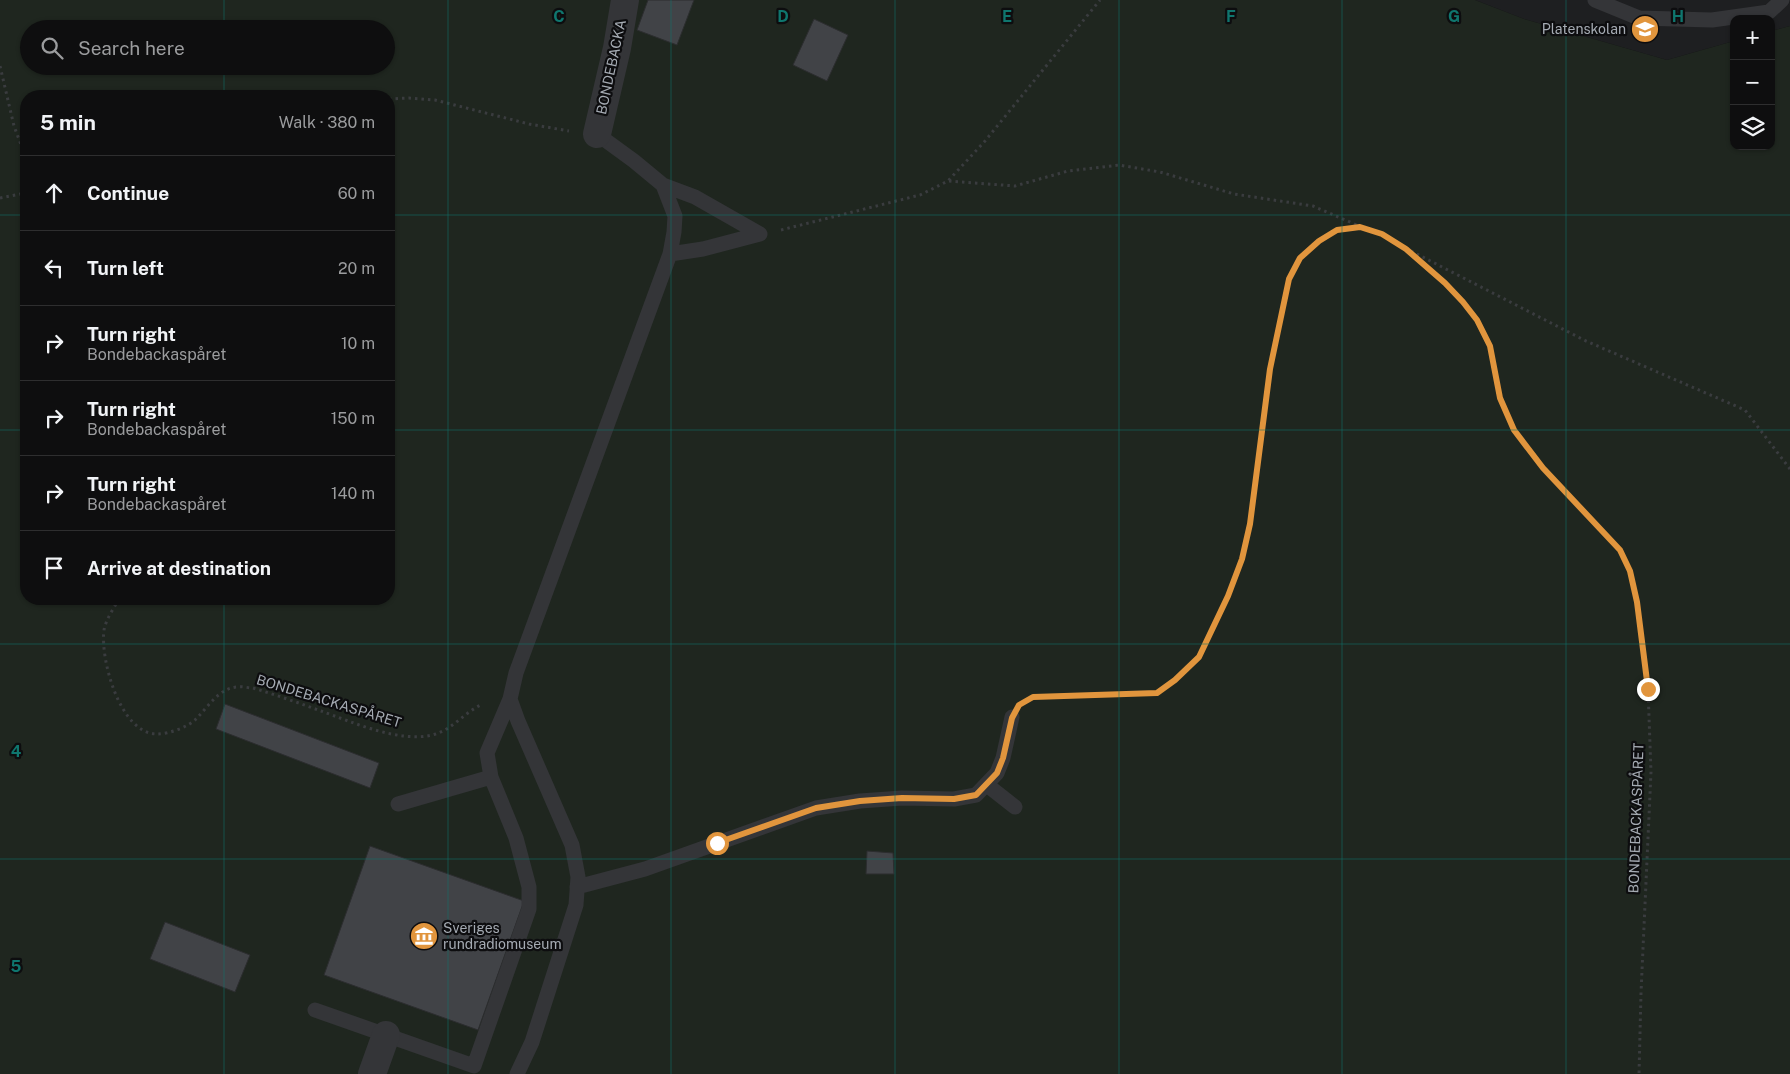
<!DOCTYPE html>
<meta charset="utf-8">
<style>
:root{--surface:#0e0e0f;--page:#171718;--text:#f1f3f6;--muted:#9b9c9e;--line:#2e2e2f}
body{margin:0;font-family:"Public Sans",sans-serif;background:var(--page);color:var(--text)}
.controls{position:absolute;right:15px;top:15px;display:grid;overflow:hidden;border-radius:10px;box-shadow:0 1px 4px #0004}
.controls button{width:45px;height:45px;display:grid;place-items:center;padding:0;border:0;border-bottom:1px solid var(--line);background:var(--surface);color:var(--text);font:25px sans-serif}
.stop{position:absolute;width:15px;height:15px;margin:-11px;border:4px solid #e1953d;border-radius:50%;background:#fff}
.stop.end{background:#e1953d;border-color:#fff;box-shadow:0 1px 5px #0008}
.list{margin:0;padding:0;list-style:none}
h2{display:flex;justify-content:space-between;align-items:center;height:65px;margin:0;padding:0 20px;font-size:21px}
h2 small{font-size:16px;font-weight:400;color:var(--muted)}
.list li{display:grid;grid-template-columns:32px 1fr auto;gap:15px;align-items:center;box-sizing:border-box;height:75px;padding:0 20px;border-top:1px solid var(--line)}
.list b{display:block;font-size:19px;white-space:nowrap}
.list p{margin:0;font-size:16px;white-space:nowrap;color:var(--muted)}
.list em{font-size:16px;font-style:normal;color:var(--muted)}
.icon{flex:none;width:28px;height:28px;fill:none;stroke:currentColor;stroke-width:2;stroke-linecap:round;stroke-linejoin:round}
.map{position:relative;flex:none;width:1790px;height:1074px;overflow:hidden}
.search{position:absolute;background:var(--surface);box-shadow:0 1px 4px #0004;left:20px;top:20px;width:375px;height:55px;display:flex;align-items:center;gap:12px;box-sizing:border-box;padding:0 18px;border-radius:28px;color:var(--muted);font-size:19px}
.panel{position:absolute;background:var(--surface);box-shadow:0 1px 4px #0004;left:20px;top:90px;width:375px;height:515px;border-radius:20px}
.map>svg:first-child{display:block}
</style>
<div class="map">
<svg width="1790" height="1074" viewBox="0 0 1790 1074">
<rect width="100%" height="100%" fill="#121214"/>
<path fill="#1e1f21" d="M1475,0h315v26l-19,5v-12h-37v22l-67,19 -143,-41z"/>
<path fill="#1f261f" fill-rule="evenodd" d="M0,0h1475l49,19 143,41 67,-19v105h37v-115l19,-5v1048h-1790zM29,29h357v37h-357zM26,96h363v503h-363z"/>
<path fill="#414347" stroke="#2c2d2f" d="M648,0h46l-17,45 -40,-15z
M814,19l34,16 -21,46 -34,-16z
M225,704l154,59 -9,25 -154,-59z
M370,846l154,55 -46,129 -154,-55z
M867,851l26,2 1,21h-28z
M165,922l85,33 -15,37 -85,-33z"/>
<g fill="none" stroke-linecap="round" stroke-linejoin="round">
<path stroke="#3a3c3f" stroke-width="3" stroke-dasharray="2.5 4" stroke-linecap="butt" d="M0,66l14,60 12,32
M389,99l20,-1 26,2 94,24 40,7
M949,181l66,5 53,-15 51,-6 41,7 74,22 79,12 46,20
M0,198l26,-5
M781,230l139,-35 28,-14 37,-40 115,-141
M1411,251l175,90 159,69 45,59
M119,599c-5,9 -13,20 -15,31 -4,29 16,104 53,104 12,0 31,-7 39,-15 12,-12 23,-31 41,-32 5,-1 11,1 16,1 23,7 46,15 68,23 31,11 78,32 111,24 21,-5 32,-23 51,-31
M1027,701l6,-4 124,-4 18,-13 24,-23 28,-60 15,-38 8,-35 20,-155 19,-90 11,-21 19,-17 18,-11 23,-3 21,7 25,15 39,34 32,37 13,26 10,52 14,32 29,38 77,83 10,20 7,31 11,87 3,83 -10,221 -2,81"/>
<path stroke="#343538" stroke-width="15" d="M1595,0l44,18 73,2 57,-8 13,-12
M597,134l37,27 29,24 32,12 65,37
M670,254l33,-5 57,-15
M987,785l28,22
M398,804l93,-27
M577,887l68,-18 171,-61 44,-7 42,-3 52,1 22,-4 21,-22 6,-15 9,-41
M315,1010l159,56 55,-157v-22l-13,-49 -25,-61 -4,-24 23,-54
M517,1074l15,-32 44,-137 2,-28 -6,-32 -54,-124 -8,-22 6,-26 154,-419 4,-22 1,-16 -12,-31"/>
<path stroke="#343538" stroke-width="28" d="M597,134l20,-86 8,-48
M372,1074l14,-39"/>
</g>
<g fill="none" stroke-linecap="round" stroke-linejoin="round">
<path stroke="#e1953d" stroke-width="6" d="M717,843l99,-35 44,-7 42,-3 52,1 22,-4 21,-22 6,-15 9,-40 7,-13 14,-8 124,-4 18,-13 24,-23 29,-61 14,-37 8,-35 20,-155 19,-90 11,-21 19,-17 18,-11 23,-3 22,7 24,15 39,34 18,19 14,18 13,26 10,52 14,32 29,38 77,82 10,21 7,31 11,87"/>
</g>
<path fill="none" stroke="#0f766e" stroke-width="1" stroke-opacity="0.55" d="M224,0v29M448,0v1074M671,0v1074M895,0v1074M1119,0v1074M1342,0v1074M1566,0v1074M224,66v30M0,215h26M389,215h1401M0,430h26M389,430h1401M224,599v475M0,644h1790M0,859h1790"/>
<defs>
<symbol id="school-disc" viewBox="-11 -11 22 22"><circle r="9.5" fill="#e1953d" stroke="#0d0d0f"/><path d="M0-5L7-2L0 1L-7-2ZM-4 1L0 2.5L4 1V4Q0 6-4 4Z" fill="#fff"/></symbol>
<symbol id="museum-disc" viewBox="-11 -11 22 22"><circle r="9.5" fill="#e1953d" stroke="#0d0d0f"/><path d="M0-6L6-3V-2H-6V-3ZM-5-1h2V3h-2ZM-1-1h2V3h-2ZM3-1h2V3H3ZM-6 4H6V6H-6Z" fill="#fff"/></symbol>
</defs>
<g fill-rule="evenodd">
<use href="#school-disc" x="1629" y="13" width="32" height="32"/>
<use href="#museum-disc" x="408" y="920" width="32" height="32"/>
</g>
<g text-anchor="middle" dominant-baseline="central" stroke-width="4.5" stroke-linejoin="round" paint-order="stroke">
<g font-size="14" fill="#a5abb3" stroke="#0d0d0f" text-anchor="end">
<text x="1626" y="29">Platenskolan</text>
<text x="443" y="928" text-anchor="start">Sveriges<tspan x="443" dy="16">rundradiomuseum</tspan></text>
</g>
<g font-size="14" fill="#a5abb3" stroke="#0d0d0f">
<text transform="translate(611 67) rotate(-78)">BONDEBACKA</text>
<text transform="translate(329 701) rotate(17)">BONDEBACKASPÅRET</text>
<text transform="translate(1636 818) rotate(-88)">BONDEBACKASPÅRET</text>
</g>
</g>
<g font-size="16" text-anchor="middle" font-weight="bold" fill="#0f766e" stroke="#0d0d0f" stroke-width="4.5" stroke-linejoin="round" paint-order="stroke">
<text x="559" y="22">C</text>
<text x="783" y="22">D</text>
<text x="1007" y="22">E</text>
<text x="1231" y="22">F</text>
<text x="1454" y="22">G</text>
<text x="1678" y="22">H</text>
<text x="16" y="757">4</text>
<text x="16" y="972">5</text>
</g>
</svg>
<div class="controls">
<button>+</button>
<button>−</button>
<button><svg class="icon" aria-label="layers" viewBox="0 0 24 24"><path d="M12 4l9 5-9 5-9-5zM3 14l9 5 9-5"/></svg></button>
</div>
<div class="stop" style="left:717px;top:843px"></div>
<div class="stop end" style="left:1648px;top:689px"></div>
<div class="search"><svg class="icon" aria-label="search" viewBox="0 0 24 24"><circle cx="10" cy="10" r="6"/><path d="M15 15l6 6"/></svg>Search here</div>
<section class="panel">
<h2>5 min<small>Walk · 380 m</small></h2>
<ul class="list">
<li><svg class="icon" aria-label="ahead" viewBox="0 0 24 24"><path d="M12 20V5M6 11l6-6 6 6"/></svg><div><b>Continue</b></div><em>60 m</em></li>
<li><svg class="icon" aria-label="left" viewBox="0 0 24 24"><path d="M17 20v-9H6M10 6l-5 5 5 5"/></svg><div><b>Turn left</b></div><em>20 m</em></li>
<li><svg class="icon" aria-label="right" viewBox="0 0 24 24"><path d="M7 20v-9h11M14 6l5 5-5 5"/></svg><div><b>Turn right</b><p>Bondebackaspåret</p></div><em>10 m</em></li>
<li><svg class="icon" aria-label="right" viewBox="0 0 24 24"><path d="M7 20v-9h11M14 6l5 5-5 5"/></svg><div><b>Turn right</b><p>Bondebackaspåret</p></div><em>150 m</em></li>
<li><svg class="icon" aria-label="right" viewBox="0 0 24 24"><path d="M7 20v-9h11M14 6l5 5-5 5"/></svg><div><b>Turn right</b><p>Bondebackaspåret</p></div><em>140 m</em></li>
<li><svg class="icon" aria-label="arrive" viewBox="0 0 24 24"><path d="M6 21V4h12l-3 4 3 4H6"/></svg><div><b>Arrive at destination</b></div></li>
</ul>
</section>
</div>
